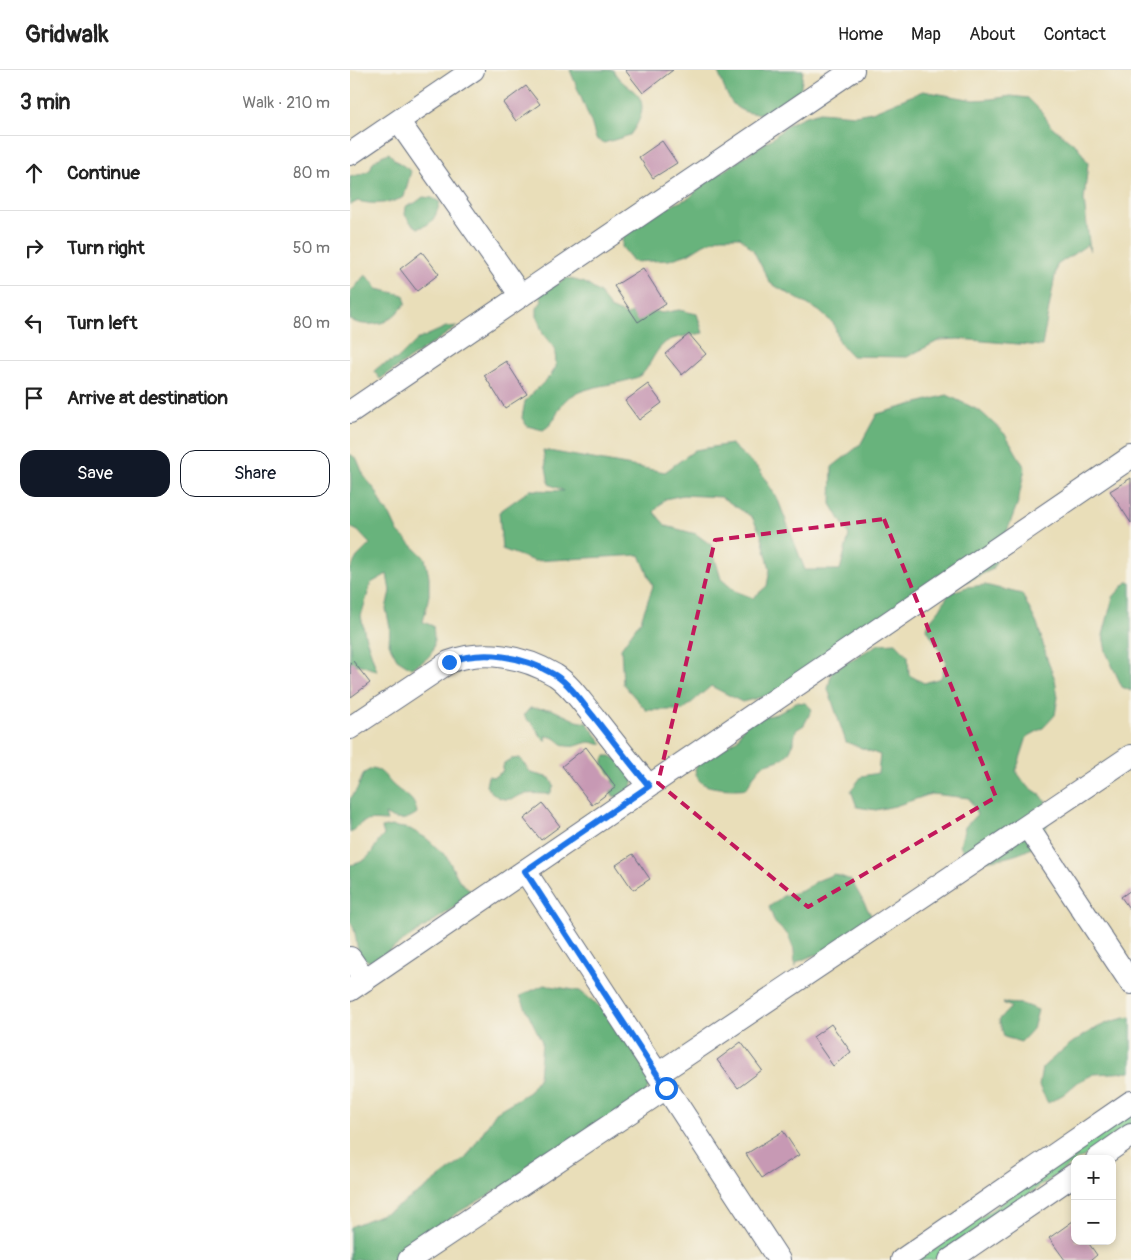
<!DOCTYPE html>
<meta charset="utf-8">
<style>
:root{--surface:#fff;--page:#f2f2f2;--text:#222;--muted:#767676;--line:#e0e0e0;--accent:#111827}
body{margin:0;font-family:Pangolin,sans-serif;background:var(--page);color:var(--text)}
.controls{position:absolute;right:15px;bottom:15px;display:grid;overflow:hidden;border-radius:10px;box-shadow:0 2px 8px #0003}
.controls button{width:45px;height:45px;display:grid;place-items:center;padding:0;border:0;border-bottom:1px solid var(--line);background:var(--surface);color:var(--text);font:25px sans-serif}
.stop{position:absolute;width:15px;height:15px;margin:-11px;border:4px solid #1a73e8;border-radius:50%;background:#fff}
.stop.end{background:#1a73e8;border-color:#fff;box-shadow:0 1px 5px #0008}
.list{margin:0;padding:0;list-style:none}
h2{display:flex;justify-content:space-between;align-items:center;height:65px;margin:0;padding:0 20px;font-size:21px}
h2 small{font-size:16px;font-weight:400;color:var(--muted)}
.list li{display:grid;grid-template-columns:32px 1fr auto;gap:15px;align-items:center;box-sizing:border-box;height:75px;padding:0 20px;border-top:1px solid var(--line)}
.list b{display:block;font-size:19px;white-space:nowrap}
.list em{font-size:16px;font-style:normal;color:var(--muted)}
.actions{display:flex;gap:10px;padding:15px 20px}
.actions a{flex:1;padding:11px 0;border:1px solid var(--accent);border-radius:15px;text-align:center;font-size:18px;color:var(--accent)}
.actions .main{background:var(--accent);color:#fff}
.icon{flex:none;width:28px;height:28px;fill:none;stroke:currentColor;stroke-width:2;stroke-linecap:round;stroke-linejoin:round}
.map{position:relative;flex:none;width:781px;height:1190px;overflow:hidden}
header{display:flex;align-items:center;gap:30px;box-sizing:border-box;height:70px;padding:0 25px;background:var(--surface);border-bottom:1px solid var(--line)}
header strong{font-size:24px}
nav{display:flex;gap:28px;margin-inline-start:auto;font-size:18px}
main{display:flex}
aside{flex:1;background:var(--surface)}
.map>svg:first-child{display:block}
</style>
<header>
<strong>Gridwalk</strong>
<nav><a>Home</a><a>Map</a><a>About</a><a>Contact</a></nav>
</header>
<main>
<aside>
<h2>3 min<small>Walk · 210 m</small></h2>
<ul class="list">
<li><svg class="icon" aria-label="ahead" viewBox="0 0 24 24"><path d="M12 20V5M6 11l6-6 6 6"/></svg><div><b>Continue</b></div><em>80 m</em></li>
<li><svg class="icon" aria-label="right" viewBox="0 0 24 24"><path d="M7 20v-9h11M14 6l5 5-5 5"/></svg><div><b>Turn right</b></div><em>50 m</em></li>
<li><svg class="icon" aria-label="left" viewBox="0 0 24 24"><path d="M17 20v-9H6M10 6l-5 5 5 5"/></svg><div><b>Turn left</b></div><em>80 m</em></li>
<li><svg class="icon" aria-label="arrive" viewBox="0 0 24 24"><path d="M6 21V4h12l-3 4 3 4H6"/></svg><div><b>Arrive at destination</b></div></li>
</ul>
<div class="actions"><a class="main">Save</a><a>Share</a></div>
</aside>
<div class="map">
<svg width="781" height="1190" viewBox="0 0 781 1190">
<rect width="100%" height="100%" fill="#f7f3e8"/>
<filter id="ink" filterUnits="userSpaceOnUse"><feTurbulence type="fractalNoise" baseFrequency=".02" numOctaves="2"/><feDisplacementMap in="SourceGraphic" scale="10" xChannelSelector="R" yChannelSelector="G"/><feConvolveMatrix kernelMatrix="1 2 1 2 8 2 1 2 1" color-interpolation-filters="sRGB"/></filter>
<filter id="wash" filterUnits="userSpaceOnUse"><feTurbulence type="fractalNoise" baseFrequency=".0096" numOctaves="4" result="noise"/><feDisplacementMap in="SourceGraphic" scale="20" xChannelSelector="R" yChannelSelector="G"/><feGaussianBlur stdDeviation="1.12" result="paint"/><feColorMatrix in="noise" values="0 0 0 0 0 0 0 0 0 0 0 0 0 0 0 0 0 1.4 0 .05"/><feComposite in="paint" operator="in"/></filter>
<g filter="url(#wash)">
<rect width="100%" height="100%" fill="#e9deb9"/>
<path fill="#81d192" stroke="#4e8078" d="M781,1044v9l-51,36h-5v3l-142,98h-14z"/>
<path fill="#68b37c" stroke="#42716d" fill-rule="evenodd" d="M220,0h43c6,11 14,15 22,22 14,13 4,31 -5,43l-26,8 -8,-4 -5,-17z
M367,0h86c-1,8 -1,16 -4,23 -10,20 -49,28 -65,12 -8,-8 -12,-25 -17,-35z
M573,21l51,9 17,-1 20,-3 17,2 13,13 10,15 27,21 10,16 -4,37 6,51 -3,-6 -30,20 -15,81 -83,-7 -19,1 -33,17 -55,-1 -13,-14 -5,-18 -15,-13 -49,-28 -17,-33 -13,-13h-19l-17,7 -16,10 -19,6 -35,2 -12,-15 1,-18 32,-17 34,-14 12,-12 73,-49 13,-12 16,-8 17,-5 35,3 17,-3z
M39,83l6,7 16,11 -7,26c-13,7 -32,8 -46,4l-8,4v-28l12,-3 8,-4 3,-8 8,-6z
M73,127l9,1 8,4c-4,14 -7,23 -22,26l-7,-5 -6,-8 1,-9 9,-3z
M15,205l7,6 5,8 27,6 2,8c-6,7 -13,15 -22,19 -9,3 -26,4 -34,-3v-28c6,-3 10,-11 15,-16z
M217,208l18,5 15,10 10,15 17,7 18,-6 17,4 17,-3 18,4 6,19c-10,2 -30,4 -37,9 -14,10 -17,30 -28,35 -23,9 -49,7 -70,21 -12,9 -10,24 -25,32l-16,-4 -5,-8 3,-17 26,-26 5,-8 -1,-18 -12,-15 -6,-17v-9l5,-7 -3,-7z
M108,256l-78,53 -6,-8 6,-5 19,-8 18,-18 29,-13z
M597,325l33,16 26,24 19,33 -7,34 -25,67 -95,45 -121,79 -35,9 -31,-16 -28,24h-37l-23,-26 -2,-36 20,-28 12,-34 -13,-31 -106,6 -32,-12 -3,-37 31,-22 34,1 -15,-7 -6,-34 122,22 30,-22 36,-6 28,25 19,31 27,70h35l9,-35 -18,-31 1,-37 28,-22 17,-31zM333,425l38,2 31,20 9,17 9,35 -3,17 -14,12 -18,-7 -14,-12 -10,-34 -15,-11 -30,-8 -12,-14 11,-13z
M0,384l7,5 7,17 12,15 8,17 6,7 8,17 27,26 4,19v18l-6,27 10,4c3,25 1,31 -22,42l-14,-9 -8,-15 1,-17 -4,-18 4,-18 -3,-17 -16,9 -10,33 4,19 12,36 -16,-6 -11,-1v-94l7,-13 13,-13 -12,-13 -8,-4v-33c2,-5 0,-31 0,-40z
M777,512h4v109l-9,-4 -16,-35 -3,-17 10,-38z
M635,515l37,9 16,32 10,36 7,17 3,18 -3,18 -12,13 -16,9 -11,34 10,14 15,10 10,14c-3,10 -5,25 -12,33 -15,15 -49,19 -70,20l-9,-17 5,-18 12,-13 -8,-16 -38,-4 -36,12 -19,4 -19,-3 -6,-17 11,-14 16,-3 2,-18 -34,-13 -18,-53 4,-18 47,-27 17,-1 12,13 1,19 15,8 17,-5 5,-17 -19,-32 2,-7 11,-13 9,-16 18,-6z
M446,632l9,1 7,6 -8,16 -8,5c-3,13 -4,25 -17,30 -5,2 -11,3 -16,5 -7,5 -12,16 -16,23 -9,2 -38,1 -45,-5 -5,-4 -6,-8 -7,-14l5,-8 38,-22c8,-25 21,-19 41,-26 6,-3 12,-8 17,-11z
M180,638l21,1 26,12 10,2 16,21c-5,1 -7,-1 -12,-2 -8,0 -14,6 -24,4 -10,-3 -7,-9 -22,-10l1,5c-9,-5 -7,-14 -20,-22l-2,-4z
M256,686h5l26,14 -7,22 -13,5 -4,-1 -2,-4 2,-14 -10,-14v-5z
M170,688l11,15 19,5 4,8 -4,8c-8,0 -17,-1 -25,0 -4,0 -7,3 -11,4 -12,4 -21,-3 -28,-12l2,-10 6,1 8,-5 2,-9 7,-4z
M23,698c12,4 12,10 21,18 12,11 20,10 23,27 -11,8 -20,9 -32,1l2,7c-9,0 -21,-3 -28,4 -4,3 -4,6 -9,8v-34l7,-10 7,-16z
M41,756l19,3 16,9 21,19 13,25 8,6 5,7 -101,67c-22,-6 -11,-26 -22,-40v-57c23,-4 20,-15 34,-30l-2,-7z
M484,804l17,6 20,35 4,17 -27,20 -34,3 -17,7 -2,6 -1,-18 -6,-15 -13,-12 -6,-16 14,-11 19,-5 15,-10z
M194,915l36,6 29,23 44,61 -14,35 -184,104 -43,46h-62v-33l42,-17 31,-20 43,-32 30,-46 33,-20 10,-15 3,-35 -22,-46z
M653,933l19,1 16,6 -5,19 -12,13 -17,-5 -5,-17 12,-13z
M781,947v55l-37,2 -16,8 -14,12 -16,9 -9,-17 3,-18c25,-23 54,-46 89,-51z"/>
<g id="blocks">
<path fill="#c799b4" d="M275,0h48l-30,23z
M176,16l14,18 -24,17 -13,-18z
M312,71l15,22 -24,15 -14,-21z
M72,182l17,22 -22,17 -17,-22z
M293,198l23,36 -28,18 -24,-36z
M339,264l17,20 -24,21 -17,-21z
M156,291l21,33 -22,14 -21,-33z
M298,314l14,19 -23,17 -14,-19z
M781,408v45l-21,-32z
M3,591l17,22 -19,14 -1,-33z
M236,677l30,40 -24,18 -30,-39z
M193,734l17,22 -19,14 -17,-21z
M283,784l17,25 -17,11 -17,-25z
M781,820v21l-10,-14z
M481,954l20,28 -18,14 -20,-29z
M391,972l21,28 -24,18 -21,-28z
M433,1061l16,24 -37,23 -16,-24z
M723,1151l2,2v18h12l10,14 -6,5h-26l-16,-22z"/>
</g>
</g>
<g filter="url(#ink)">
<use href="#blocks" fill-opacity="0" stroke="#636c7e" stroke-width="1"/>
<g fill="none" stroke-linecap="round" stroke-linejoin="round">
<defs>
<path id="minor" d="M49,52l122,174
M0,84l123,-84
M0,342l503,-342
M0,658l99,-66c34,-13 74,-6 106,13 16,10 27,28 39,42 18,23 36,46 55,69
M677,756l104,157
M175,801l254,389
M0,888l15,22
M0,920l781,-533
M308,1004l473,-318
M747,1089l34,-24
M59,1190l257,-172
M552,1190l229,-158
M600,1190l125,-86"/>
</defs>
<use href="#minor" stroke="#636c7e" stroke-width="24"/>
<use href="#minor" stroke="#fff" stroke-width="22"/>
</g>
</g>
<g fill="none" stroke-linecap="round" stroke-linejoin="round" filter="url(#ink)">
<path stroke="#1a73e8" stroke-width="6" d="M99,592c34,-13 74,-6 106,13 16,10 27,28 39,42 18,23 36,46 55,69l-124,85 141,217"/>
</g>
<path fill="none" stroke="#c2185b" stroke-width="4" stroke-dasharray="10 6" stroke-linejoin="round" d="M534,449l112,278 -188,110 -150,-124 57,-243z"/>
</svg>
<div class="controls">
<button>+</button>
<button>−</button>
</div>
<div class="stop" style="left:316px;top:1018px"></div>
<div class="stop end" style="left:99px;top:592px"></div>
</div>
</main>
